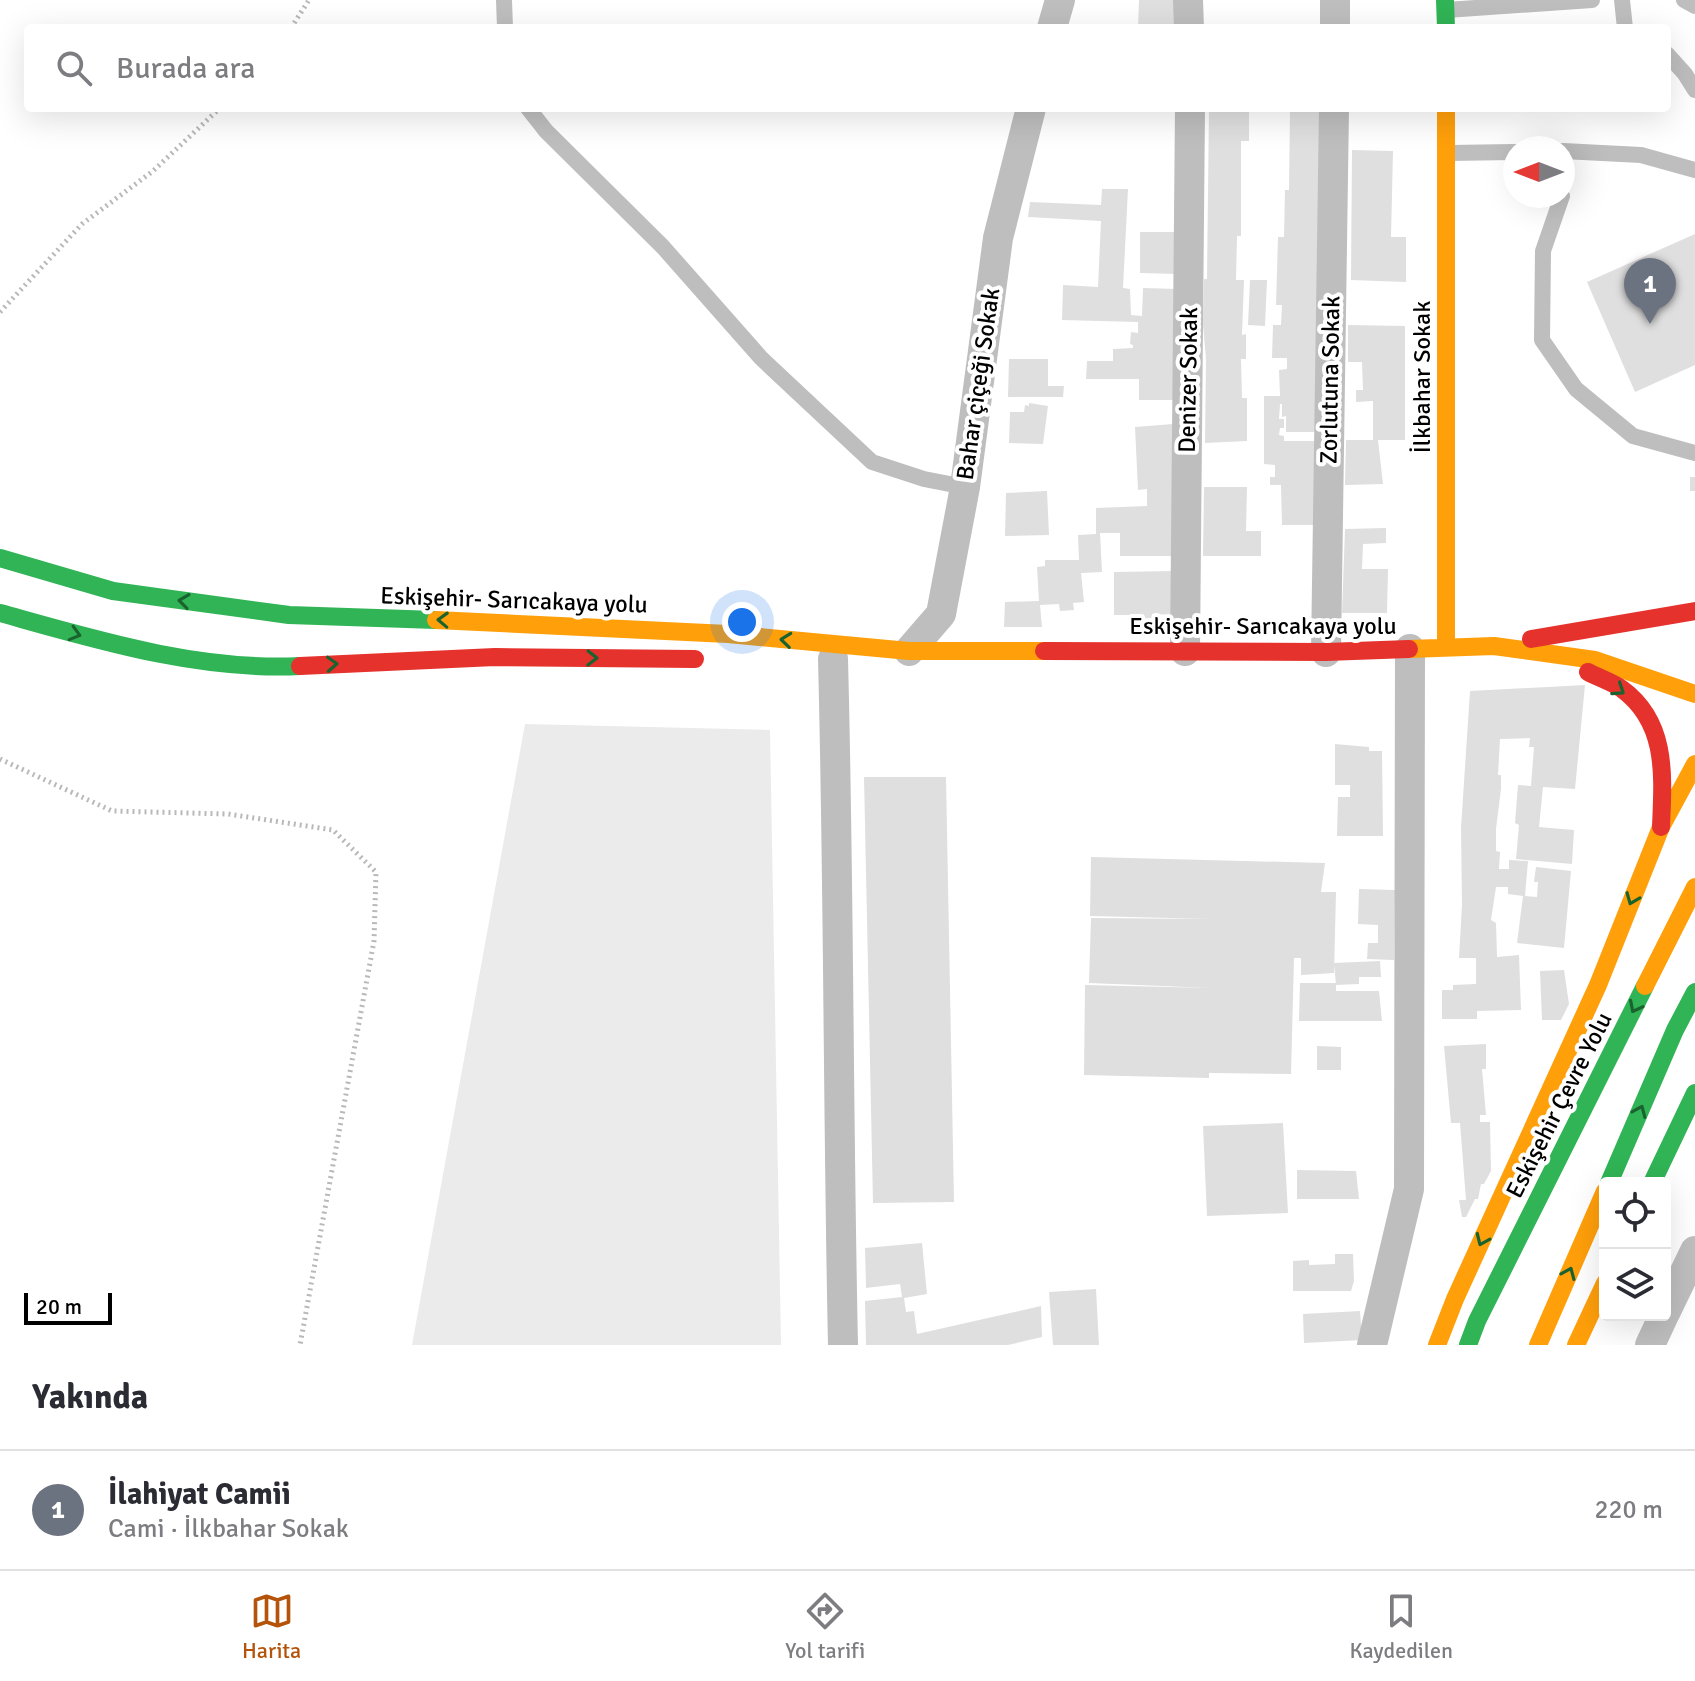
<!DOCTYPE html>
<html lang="tr">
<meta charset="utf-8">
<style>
:root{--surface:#fff;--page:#f7f7f7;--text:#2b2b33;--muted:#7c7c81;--line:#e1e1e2;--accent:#b45309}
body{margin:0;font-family:Signika,sans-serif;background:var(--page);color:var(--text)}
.controls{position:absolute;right:24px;bottom:24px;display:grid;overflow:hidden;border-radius:8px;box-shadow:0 8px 32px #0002}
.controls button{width:72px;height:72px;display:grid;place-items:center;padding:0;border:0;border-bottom:2px solid var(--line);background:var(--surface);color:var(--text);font:40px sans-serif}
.compass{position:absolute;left:1503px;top:136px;width:72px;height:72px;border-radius:50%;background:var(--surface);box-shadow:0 8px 32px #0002;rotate:270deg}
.scale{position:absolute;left:24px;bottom:20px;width:88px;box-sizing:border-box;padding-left:8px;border:4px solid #000;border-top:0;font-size:22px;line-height:28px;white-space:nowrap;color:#000;-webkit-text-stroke:6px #fff;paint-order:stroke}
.you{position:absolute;left:742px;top:622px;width:28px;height:28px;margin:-20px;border:6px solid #fff;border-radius:50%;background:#1a73e8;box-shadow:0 0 0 12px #1a73e833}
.badge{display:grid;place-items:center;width:52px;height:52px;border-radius:50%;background:var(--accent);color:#fff;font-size:26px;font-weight:700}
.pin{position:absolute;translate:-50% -66px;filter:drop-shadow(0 2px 4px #0008)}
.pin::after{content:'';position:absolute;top:42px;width:28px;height:24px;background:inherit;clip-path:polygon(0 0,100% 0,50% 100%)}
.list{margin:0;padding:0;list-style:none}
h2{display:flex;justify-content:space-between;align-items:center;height:104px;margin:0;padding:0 32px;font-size:34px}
h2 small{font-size:26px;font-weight:400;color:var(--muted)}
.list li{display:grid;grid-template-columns:52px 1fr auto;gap:24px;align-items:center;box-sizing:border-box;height:120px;padding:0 32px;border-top:2px solid var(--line)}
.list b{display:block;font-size:30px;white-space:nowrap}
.list p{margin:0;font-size:26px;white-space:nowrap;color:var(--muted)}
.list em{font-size:26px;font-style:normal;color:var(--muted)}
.icon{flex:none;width:44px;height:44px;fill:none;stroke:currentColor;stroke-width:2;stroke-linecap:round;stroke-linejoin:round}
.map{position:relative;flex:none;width:1695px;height:1345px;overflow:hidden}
.search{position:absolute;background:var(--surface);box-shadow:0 8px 32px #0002;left:24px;right:24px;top:24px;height:88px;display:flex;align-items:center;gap:20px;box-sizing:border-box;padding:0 28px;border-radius:8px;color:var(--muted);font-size:30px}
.sheet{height:224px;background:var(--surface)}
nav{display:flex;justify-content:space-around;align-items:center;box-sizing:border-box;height:112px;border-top:2px solid var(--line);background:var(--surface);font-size:22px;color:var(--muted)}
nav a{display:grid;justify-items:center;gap:4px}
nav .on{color:var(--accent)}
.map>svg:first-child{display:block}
</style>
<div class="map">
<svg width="1695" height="1345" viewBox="0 0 1695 1345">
<rect width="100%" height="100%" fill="#fff"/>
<path fill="#ebebeb" d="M525,724l245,6 11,615h-369z"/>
<path fill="#dfdfdf" d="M1139,0h37v28h-38z
M1209,108h40v33h-8v95h-4l-1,44h8l-2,55 4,-1v25h-5l1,39h5v43l-42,2 1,-84 -3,-35 1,-45h3z
M1290,108h33l-2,324h-35v-16l-4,1v-13h-2l-1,15h5v9h-4l-1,7 5,1v5h36l-1,84h-37l-1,-40h-11v-8h5v-12l-11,-1v-68h16l-1,-26 8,-1v-11h-15l1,-33h8l1,-20h-6l2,-68h6l1,-47h4z
M1352,150l41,1 -2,86h15v45l-55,-2z
M1102,189h26l-5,99 7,1 1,26 11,1 1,-28 34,1 -1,111h-37v-21h-53l1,-18h26v-12l20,-1v-3l-3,-1 1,-12 7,1v-11l-76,-2 1,-35 35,2 3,-66 -73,-4 2,-15 71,3z
M1140,232h37v42l-37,-1z
M1695,234v131l-60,27 -48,-110z
M1250,280h17l-2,46 -17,-1z
M1348,325l57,1v114h-27l5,44 -38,1 1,-45h27v-39l-17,1v-12h7l-1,-28h-14z
M1009,359h39v27h16l-1,11h-55z
M1029,403l19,3 -5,38 -34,-1 1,-31h14l1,-7 4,1z
M1173,424l2,132h-55v-23h-20l2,39 -21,1 3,29 -11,1 1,7 -14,1 -1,-7 -19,1 2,22h-38l1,-25 34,-1 -2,-34 8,-1v-6h34l-1,-25 18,-1v-26l51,-2v-17l-9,1 -3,-63z
M1690,477h5v14h-5z
M1204,487h43l-1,44h15v25h-58z
M1047,491l2,44 -44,1 1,-43z
M1386,528v15l-23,1 -1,25h26l-1,44h-45l3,-84z
M1175,571l-2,44 -21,-1v5h-23v-4h-15v-43z
M1585,685l-10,104 -32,-2 -4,40 35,3 -2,34 -56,-5 3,-34 -4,-2 3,-38 13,1 3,-39h-5l1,-9 -30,1 -2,36h3v14l-5,40v22l4,1 -1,17h10v-9l19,1 -3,35 12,1 1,-15h-4l2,-15 35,4 -7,77 -47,-5 6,-47 -15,-2v-7h-12l-5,33 5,3 1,34 22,-2 2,55 -44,1v8h-35v-29h11v-5l23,-1v-26h-17l3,-53 -1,-77 9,-137z
M1335,744l34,3v4h13l1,85h-46l1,-39h12v-12h-15z
M864,777h82l8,425 -81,1z
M1091,857l234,6 -4,29h15l-2,81 -33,2v-17h-7l-3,116 -82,-1v5l-125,-3 1,-90 126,3 -122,-5 2,-65 120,1 -121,-3z
M1359,889l36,1 -1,70 -27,-1 1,-16h10v-18l-20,-1z
M1380,961l1,16h-22v7l-23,1 -2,-22z
M1564,970l5,34 -8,16h-19l-2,-49z
M1300,983h36v8h43l3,30h-83z
M1486,1044v25h-4l4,46h-6v7h10l1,49 -7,13h-3l-3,15h-3l-9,18h-4l-3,-17h7l-6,-77h-9l-7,-77z
M1317,1046l24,1v23h-24z
M1283,1123l5,90 -81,3 -4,-90z
M1297,1170l59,1 3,28h-62z
M922,1243l5,51 -23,4 2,14 8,-1 3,23 124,-28 1,31 -34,8h-142l-1,-44 37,-4 -2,-13 -34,4 -1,-40z
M1335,1254h18l1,27 -3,10h-58v-30l16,-1v5l26,-1z
M1096,1289l3,56h-46l-4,-53z
M1360,1311l2,29 -58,3 -1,-29z"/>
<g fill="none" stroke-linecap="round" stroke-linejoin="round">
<path stroke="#b9b9b9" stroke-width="5" stroke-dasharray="2 4" stroke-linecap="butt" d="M291,28l18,-28
M0,312l82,-88 71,-53 67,-63
M0,759l112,52 116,3 105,16 43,42 -2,69 -74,404"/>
<path stroke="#bebebe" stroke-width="16" d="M504,0l1,28
M1622,0l3,28
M1684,0l11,6
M1446,10l146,-10
M1667,54l18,20 10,16
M528,108l18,23 117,116 98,111 111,104 52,17 41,8
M1563,151l78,4 54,15
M1448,153l67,-1
M1562,196l-19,55 -1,89 34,49 57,47 62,17"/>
<path stroke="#bebebe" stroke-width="30" d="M1188,0l1,28
M1052,28l8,-28
M1335,28v-28
M909,651l32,-37 24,-127 33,-249 33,-130
M1185,651l5,-543
M1326,652l8,-544
M833,659c6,228 5,457 10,686
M1665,1313l30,-62
M1372,1345l37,-156 1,-540
M1650,1345l14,-30"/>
<path stroke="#30b455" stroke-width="18" d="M1445,0l1,28
M0,558l113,33 176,24 147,5
M0,613c97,27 198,58 300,53
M1609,1183l66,-153 20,-38
M1652,1183l43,-90
M1468,1345l9,-24 168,-335"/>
<path stroke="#ff9f0a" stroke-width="18" d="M1446,108v538
M436,620l292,14 181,17h135
M1409,649l85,-3 101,14 100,34
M1645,986l50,-99
M1437,1345l18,-46 143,-314 63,-158 34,-63
M1538,1345l67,-154
M1576,1345l29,-62"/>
<path stroke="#e5322d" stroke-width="18" d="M1531,639l164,-28
M1044,651l282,1 83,-3
M300,666l195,-9 200,2
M1588,672c11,6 24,10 34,17 46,34 41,87 39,138"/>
</g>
<defs><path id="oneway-chevron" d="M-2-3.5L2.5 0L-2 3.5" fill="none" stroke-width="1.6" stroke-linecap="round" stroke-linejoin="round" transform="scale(2)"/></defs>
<g stroke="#1a632f">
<use href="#oneway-chevron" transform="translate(184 601) rotate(-172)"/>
<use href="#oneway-chevron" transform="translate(443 620) rotate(-178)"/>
<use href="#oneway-chevron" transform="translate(75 634) rotate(16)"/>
<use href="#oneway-chevron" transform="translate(786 640) rotate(-174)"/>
<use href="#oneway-chevron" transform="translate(592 658) rotate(1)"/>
<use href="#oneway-chevron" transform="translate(332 664) rotate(-3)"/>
<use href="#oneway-chevron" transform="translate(1619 690) rotate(34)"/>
<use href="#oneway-chevron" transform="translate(1632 899) rotate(112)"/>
<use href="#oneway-chevron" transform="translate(1635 1007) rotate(117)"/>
<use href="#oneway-chevron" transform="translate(1640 1111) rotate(-67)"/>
<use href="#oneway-chevron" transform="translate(1482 1240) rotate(114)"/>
<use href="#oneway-chevron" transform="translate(1569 1273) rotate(-67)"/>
</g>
<g text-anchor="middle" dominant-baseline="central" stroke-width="8" stroke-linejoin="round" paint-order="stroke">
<g font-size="24" fill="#000" stroke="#fff">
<text transform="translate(1422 377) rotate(-90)">İlkbahar Sokak</text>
<text transform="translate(1188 380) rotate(-89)">Denizer Sokak</text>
<text transform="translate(1330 380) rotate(-89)">Zorlutuna Sokak</text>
<text transform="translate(978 384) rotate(-82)">Bahar çiçeği Sokak</text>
<text transform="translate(514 600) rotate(2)">Eskişehir- Sarıcakaya yolu</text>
<text x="1263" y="626">Eskişehir- Sarıcakaya yolu</text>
<text transform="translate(1559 1105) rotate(-63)">Eskişehir Çevre Yolu</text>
</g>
</g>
</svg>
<div class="controls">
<button><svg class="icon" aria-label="locate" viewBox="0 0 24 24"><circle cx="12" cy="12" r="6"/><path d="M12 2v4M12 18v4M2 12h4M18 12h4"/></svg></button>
<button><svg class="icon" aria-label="layers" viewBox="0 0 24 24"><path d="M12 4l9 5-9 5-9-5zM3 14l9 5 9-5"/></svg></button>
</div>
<svg class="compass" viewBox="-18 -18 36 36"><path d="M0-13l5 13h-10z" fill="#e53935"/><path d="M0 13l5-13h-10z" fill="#7c7c81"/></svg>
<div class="scale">20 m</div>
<div class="you"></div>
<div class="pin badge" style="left:1650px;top:324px;background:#6b7280">1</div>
<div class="search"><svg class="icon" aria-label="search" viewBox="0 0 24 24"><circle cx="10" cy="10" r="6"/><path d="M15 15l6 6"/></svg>Burada ara</div>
</div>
<section class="sheet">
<h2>Yakında<small></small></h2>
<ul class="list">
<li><span class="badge" style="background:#6b7280">1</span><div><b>İlahiyat Camii</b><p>Cami · İlkbahar Sokak</p></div><em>220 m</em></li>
</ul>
</section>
<nav>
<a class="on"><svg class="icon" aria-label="map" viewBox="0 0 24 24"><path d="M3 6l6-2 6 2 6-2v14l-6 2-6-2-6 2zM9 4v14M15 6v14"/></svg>Harita</a>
<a><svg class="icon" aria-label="directions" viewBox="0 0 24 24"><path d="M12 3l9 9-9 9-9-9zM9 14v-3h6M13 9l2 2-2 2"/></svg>Yol tarifi</a>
<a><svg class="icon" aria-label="saved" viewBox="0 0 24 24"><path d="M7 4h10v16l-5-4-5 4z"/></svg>Kaydedilen</a>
</nav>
